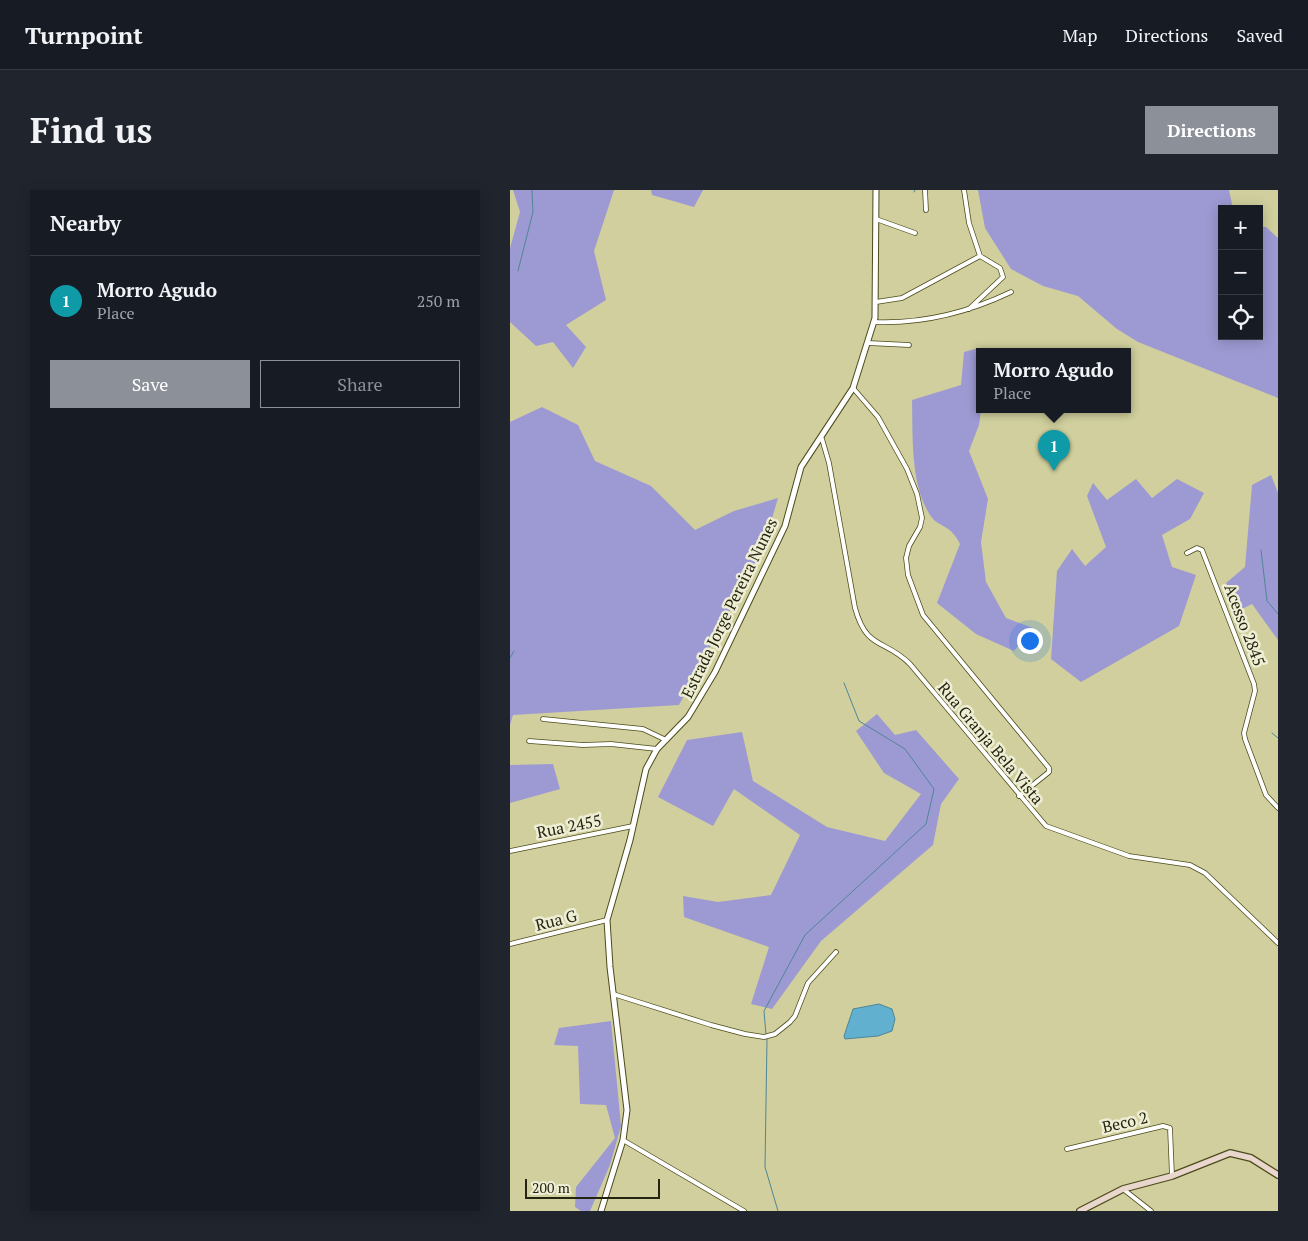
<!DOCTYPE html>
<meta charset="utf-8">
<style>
:root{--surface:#171b24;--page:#20242c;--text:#f1f3f6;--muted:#9ea1a6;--line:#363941;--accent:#8c9099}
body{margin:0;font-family:"PT Serif",serif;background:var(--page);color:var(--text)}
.controls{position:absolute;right:15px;top:15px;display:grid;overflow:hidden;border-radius:0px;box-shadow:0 2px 12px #0003}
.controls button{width:45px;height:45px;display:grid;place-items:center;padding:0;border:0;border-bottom:1px solid var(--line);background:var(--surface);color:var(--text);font:25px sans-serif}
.scale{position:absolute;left:15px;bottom:12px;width:135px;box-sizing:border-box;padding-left:5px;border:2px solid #252410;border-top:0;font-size:14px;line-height:18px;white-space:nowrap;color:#252410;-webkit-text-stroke:4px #eeeed5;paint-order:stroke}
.you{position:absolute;left:519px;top:450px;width:18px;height:18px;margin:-12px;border:4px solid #fff;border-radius:50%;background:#1a73e8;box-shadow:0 0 0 8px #1a73e833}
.badge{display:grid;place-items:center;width:32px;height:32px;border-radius:50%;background:var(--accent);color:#fff;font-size:16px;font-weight:700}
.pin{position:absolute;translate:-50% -41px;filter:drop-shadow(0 1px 2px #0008)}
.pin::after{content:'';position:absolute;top:26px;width:18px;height:15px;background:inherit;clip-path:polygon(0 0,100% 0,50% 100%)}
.popup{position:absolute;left:466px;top:158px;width:155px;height:65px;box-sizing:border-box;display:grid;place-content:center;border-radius:0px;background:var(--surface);filter:drop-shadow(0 1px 4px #0005);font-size:16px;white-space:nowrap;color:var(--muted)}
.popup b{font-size:19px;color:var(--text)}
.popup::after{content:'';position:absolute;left:50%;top:100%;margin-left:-10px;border:10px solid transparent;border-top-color:var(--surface)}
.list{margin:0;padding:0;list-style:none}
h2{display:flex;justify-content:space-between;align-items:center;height:65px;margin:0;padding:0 20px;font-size:21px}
h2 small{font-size:16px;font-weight:400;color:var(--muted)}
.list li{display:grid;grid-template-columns:32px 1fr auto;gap:15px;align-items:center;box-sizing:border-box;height:90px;padding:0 20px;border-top:1px solid var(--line)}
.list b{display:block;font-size:19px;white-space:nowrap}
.list p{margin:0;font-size:16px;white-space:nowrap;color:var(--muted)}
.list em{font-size:16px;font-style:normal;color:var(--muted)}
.actions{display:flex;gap:10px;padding:15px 20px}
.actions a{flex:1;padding:11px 0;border:1px solid var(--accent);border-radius:0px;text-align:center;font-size:18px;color:var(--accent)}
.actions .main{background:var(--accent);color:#fff}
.icon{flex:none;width:28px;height:28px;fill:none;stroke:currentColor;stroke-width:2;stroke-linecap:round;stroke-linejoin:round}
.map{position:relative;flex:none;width:768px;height:1021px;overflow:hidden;border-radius:0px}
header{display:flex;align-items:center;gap:30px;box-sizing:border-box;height:70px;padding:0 25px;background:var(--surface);border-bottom:1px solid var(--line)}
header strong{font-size:24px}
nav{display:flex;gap:28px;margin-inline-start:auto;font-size:18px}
.intro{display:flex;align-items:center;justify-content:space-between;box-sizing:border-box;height:120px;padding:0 30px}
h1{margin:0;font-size:35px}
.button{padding:12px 22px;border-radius:0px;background:var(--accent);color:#fff;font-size:18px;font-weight:700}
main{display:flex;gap:30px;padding:0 30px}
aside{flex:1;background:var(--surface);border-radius:0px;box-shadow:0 2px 12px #0003}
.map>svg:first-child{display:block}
</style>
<header>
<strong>Turnpoint</strong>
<nav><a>Map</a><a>Directions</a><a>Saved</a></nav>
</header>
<div class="intro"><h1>Find us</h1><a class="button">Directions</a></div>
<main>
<aside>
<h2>Nearby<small></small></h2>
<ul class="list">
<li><span class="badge" style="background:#0f9aa8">1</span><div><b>Morro Agudo</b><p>Place</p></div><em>250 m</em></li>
</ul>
<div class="actions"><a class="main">Save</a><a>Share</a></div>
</aside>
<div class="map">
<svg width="768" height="1021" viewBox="0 0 768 1021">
<rect width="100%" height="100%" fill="#d0cf9d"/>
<path fill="#9d9ad3" d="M3,0h101l-20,61 12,49 -40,25 20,22 -13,21 -20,-26 -17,4 -26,-24v-74l10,-36z
M141,0h52l-9,17 -42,-12z
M468,0h251l4,19h-11v127h37v-109h7l12,11v160l-140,-56 -21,-13 -39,-33 -35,-10 -32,-17 -26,-41z
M469,158l2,62 -2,15 -10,26 19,48 -7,43 5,40 20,36 27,10 -19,23 -38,-17 -39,-31 23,-59c-10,-21 -22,-16 -30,-29 -20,-31 -17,-79 -18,-115l49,-15 3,-33z
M32,217l36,18 17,36 56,25 44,44 39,-19 44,-13 -15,51 -84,156 -166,10 -3,10v-303z
M761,285l7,18v147l-26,-36 -12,6 -14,-27 19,-16 7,-82z
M626,289l16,19 25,-19 27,14 -14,26 -28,16 10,32 24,8 -17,51 -98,56 -30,-23 6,-88 15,-22 13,17 21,-19 -19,-51 6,-13 14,17z
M367,524l18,21 21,-5 43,49 -18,25 -8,41 -112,96 -49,68 -21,-5 18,-57 -85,-30 -1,-21 35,6 53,-7 29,-60 -66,-46 -21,37 -55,-29 29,-57 55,-8 11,49 74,46 58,14 36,-47 -37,-21 -28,-42z
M43,574l7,25 -50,14v-38z
M101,831l10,105 -11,39 -20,46h-9l-6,-4 1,-20 39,-49 -9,-33 -26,-1 -2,-58 -24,-1 5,-17z"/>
<path fill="#61b0cf" stroke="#4f8696" d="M369,814l13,5 3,10 -3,12 -14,5 -33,3 -1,-3 9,-27z"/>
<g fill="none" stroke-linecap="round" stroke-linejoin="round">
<path stroke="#4f8696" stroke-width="1" d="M404,2l1,-2
M8,81l15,-59 -1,-22
M751,360l6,51 11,13
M0,468l4,-7
M762,543l6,5
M256,845l-2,-24 41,-76 121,-111 8,-35 -29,-40 -46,-28 -15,-38
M257,849l-2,128 13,44"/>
<defs>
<path id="minor" d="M415,0l1,20
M454,0l5,33 11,33
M366,29l39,14
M366,112l26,-4 78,-42 20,12 3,9 -34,32
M364,132c47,2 95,-10 137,-30
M358,153l41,2
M343,198l25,29 29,52 10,25 5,24 -2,9 -11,19 -3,12 2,17 15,40 126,153v4l-30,24
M312,249l7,24 26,145c12,43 29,30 55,56l136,162 83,30 61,9 15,8 73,70
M677,363l10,-5 5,2 52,134 1,7 -11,42 1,6 21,56 12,13
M33,529l100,10 23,11
M19,551l54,4 28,-1 46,5
M0,661l123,-25
M0,754l97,-24
M103,804l98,31 34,9 19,3 11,-3 15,-12 5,-6 13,-33 28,-31
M113,950l121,71
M557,959l96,-23 7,2 2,48
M613,999l28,22"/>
<path id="tertiary" d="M91,1021l22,-71 4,-30 -17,-143 -3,-47 23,-80 16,-71 11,-20 31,-32 27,-45 70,-146 16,-59 52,-79 22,-70 1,-128"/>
<path id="secondary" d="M570,1021l43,-22 49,-13 58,-23 21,5 27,17"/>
</defs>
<use href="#minor" stroke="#4d4b1c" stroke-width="5.5"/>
<use href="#tertiary" stroke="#4d4b1c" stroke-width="7"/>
<use href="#secondary" stroke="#4d4b1c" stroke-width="8"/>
<use href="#minor" stroke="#fff" stroke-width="4"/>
<use href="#tertiary" stroke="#fff" stroke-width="5"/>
<use href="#secondary" stroke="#e9d6cc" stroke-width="5.5"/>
</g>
<g text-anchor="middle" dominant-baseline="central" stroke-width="5" stroke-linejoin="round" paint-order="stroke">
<g font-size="16" fill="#252410" stroke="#eeeed5">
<text transform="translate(219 418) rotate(-64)">Estrada Jorge Pereira Nunes</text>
<text transform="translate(735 435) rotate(69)">Acesso 2845</text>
<text transform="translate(481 553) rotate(50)">Rua Granja Bela Vista</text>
<text transform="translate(59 636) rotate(-11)">Rua 2455</text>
<text transform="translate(46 730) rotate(-14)">Rua G</text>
<text transform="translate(615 932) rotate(-13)">Beco 2</text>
</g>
</g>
</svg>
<div class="controls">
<button>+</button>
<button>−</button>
<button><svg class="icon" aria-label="locate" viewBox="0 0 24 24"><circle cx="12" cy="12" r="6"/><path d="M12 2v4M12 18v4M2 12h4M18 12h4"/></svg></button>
</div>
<div class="scale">200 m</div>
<div class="you"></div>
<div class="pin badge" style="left:544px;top:281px;background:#0f9aa8">1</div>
<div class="popup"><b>Morro Agudo</b>Place</div>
</div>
</main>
